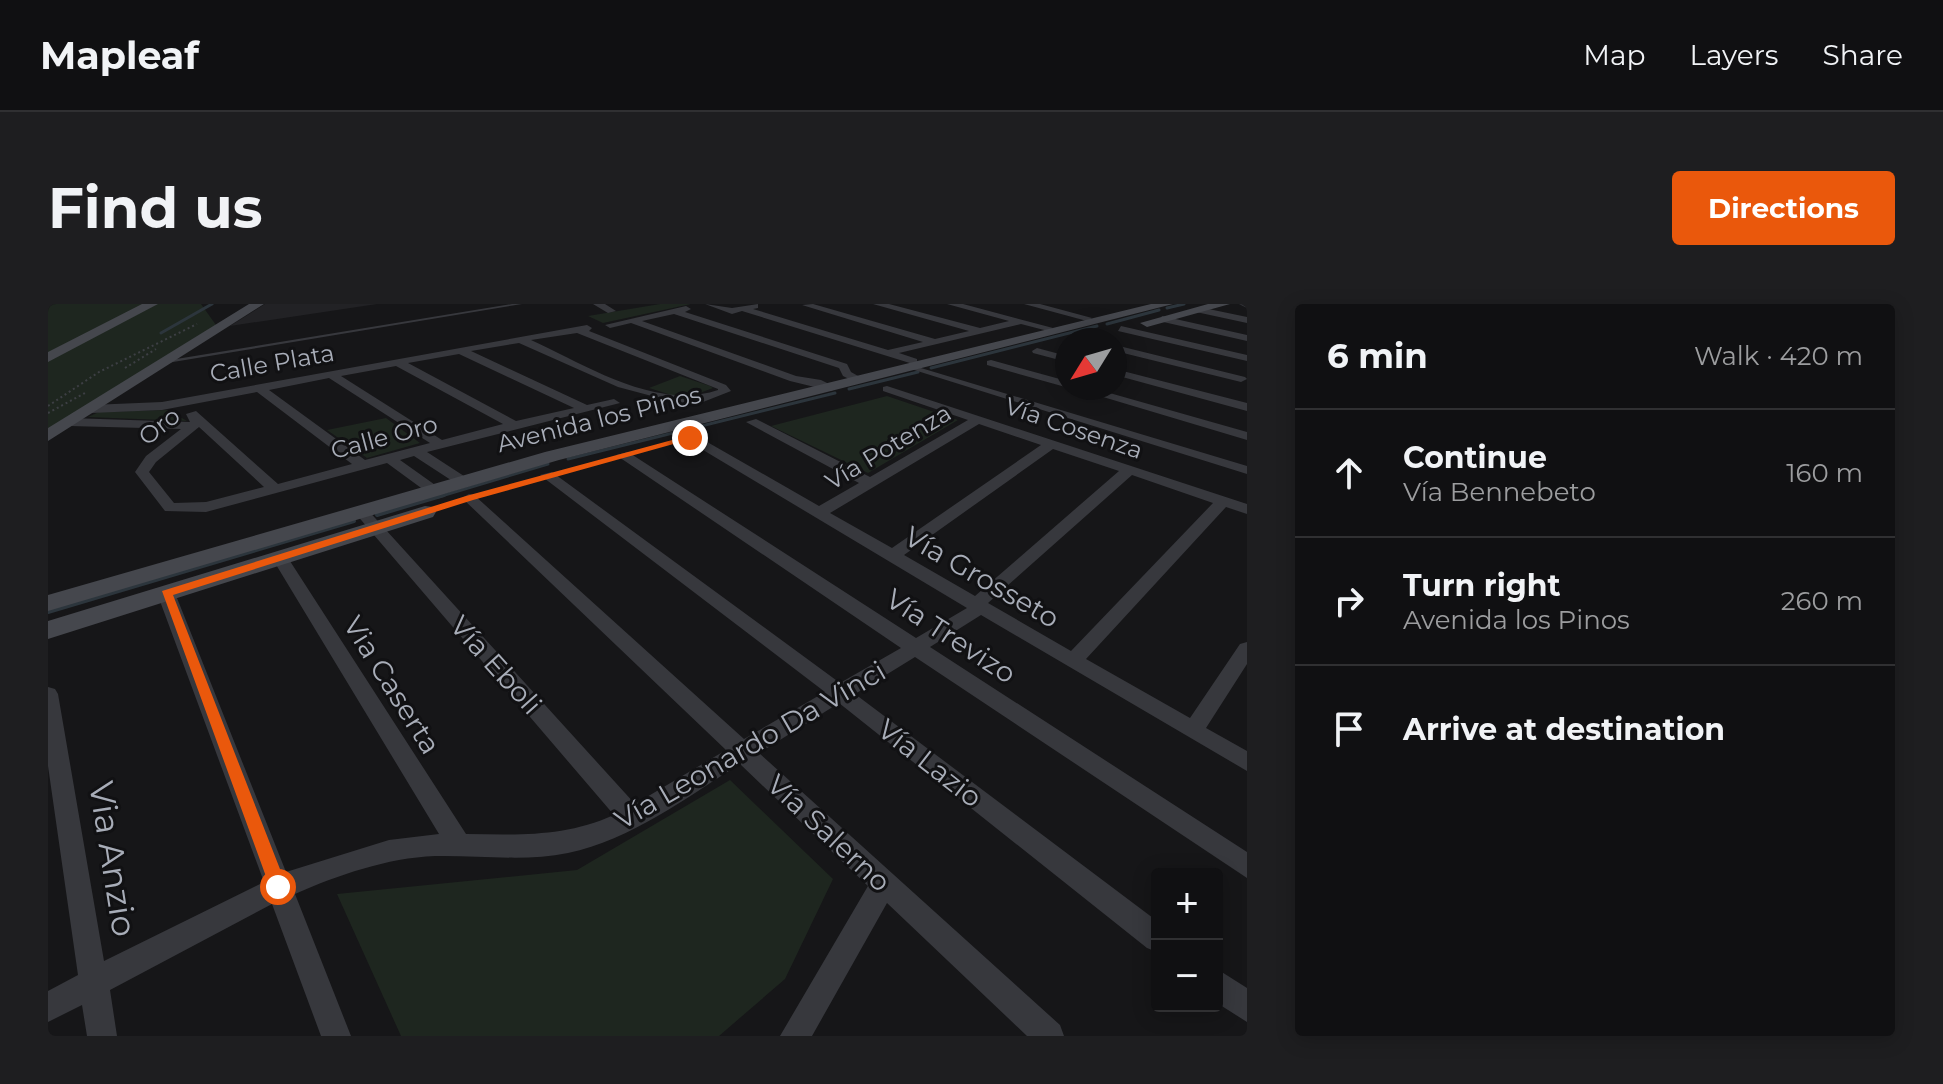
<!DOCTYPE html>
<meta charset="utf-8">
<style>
:root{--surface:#101012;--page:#1e1e20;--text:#f1f3f6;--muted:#9c9d9f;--line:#303032;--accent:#ea580c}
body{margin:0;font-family:Montserrat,sans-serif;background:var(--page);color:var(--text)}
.controls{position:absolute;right:24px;bottom:24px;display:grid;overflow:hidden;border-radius:8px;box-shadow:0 4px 20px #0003}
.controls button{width:72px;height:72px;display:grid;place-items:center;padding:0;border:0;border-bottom:2px solid var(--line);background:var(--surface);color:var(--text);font:40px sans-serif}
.compass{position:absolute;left:1007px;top:24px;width:72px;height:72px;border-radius:50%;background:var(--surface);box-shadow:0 4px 20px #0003;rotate:233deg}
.stop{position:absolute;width:24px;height:24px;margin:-18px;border:6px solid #ea580c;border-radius:50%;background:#fff}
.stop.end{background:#ea580c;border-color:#fff;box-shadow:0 2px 8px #0008}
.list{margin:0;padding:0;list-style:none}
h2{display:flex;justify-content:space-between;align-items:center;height:104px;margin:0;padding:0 32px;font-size:34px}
h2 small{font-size:26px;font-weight:400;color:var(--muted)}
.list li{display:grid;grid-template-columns:52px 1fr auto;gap:24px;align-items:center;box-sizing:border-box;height:128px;padding:0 32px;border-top:2px solid var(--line)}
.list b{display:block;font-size:30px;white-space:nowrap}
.list p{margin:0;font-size:26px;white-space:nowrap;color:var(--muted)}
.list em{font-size:26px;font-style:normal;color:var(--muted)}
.icon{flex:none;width:44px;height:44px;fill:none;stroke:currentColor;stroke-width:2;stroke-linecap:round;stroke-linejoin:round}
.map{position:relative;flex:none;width:1199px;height:732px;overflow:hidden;border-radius:8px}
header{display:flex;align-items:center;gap:48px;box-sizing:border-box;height:112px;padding:0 40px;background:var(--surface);border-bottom:2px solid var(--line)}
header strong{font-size:38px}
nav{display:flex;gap:44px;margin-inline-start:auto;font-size:28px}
.intro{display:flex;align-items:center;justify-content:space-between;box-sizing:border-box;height:192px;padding:0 48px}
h1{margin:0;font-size:56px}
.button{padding:20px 36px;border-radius:8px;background:var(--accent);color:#fff;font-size:28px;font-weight:700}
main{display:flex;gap:48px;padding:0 48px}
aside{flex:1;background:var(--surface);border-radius:8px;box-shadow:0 4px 20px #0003}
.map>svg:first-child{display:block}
</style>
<header>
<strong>Mapleaf</strong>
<nav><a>Map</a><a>Layers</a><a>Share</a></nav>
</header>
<div class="intro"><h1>Find us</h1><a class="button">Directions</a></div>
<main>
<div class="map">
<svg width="1199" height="732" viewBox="0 0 1199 732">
<rect width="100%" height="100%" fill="#161618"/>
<path fill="#222225" d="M217,0h112l-147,22z"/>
<path fill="#1e261f" d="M0,0h96l-96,49z
M109,0h44l15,21 -168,104v-68z
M612,0h31l-88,19 -15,-7z
M632,72l30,10 3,2 -29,11 -35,-11z
M839,92l71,24 -90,53 -97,-47z
M120,106l19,11 -99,-4 11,-5z
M338,114l34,25 -53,15 -40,-28z
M682,476l103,99 -48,100 -66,57h-318l-64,-142 240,-24z"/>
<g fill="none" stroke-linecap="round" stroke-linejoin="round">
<path stroke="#2c353c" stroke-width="3" d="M1119,4l17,-4
M1059,20l52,-14
M113,29l51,-29
M883,64l166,-42
M801,85l69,-17
M520,155l267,-66
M390,193l110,-33"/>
<path stroke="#2c353c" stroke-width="4" d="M329,211l67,-20
M0,308l306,-91"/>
<path stroke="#3d3f44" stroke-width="2" stroke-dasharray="2 3" stroke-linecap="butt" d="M77,64l31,-19
M0,102l51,-34 98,-48
M0,109l37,-20"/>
<path fill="#37383d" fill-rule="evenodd" d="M464,0h10l-355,59 -3,-2z"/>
<path fill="#37383d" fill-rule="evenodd" d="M545,0h12l11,7 -8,2z
M657,0l27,4 26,-4v4l-5,1 135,41 35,-8 -121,-37 11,-1 122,35 34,-8 -96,-27h16l91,24 29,-7 -62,-17h16l90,24 -5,3 -27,-7 -122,29 18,6v4l-4,1 -171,-53 -10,3z
M976,0h16l52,14 -5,3z
M1191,0h8v4z
M638,2l5,3 -6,3 162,52 4,8 16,9 -10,2 -14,-7 -4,-8 -165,-54 -32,7 154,55 25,4 16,8 -6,3 -41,-10 -159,-58 -21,5 -5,-3z
M1151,3l48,10v6l-51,-11z
M1114,12l85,19v6l-88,-20z
M539,21l5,3 -3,3 137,54 5,6 -28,11 -25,1 -60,-16 -99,-44 -48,8 116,54 27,-6 6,4 -193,49 40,26v6h-10l-43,-28 -14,4 38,27v6h-10l-41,-30 -181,49 -41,-1 -30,-39 11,-16 35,-27 -111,-3 -6,-4 6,-4 120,4 -4,-8 10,-3 82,73 74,-20 -95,-72 -95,18 -71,3 -6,-4 6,-4 71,-3zM529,29l141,56v1c-62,21 -132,-25 -187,-50zM411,50l115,54 -58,13 -108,-58zM348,62l107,58 -61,16 -101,-64zM281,74l101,65 -65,17 -96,-70zM151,123l65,60 -58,15 -32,1 -25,-31 7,-10z
M1073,22l126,29v6l-129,-30z
M1035,32l7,4h-11z
M1067,41l130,32 2,2 -6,3 -126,-31z
M989,44l30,8v6l-34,-9 -1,-2z
M943,56l76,21 2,7 -82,-23v-4z
M863,61l336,101v8l-336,-105z
M1067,65l132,34v8l-132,-36z
M839,82l360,118v10l-21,-7 -140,152 104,59 50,-74 7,-2v22l-41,64 41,23v20l-266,-156 -51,32 317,205v26l-332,-221 -60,37 302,227v31l-10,-4 -308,-245 -80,50 301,272 4,11h-37l-140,-133 -75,133h-32l88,-150 -128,-122c-53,33 -109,76 -172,89 -43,9 -89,2 -133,3 -48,2 -97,19 -140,38l56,142h-30l-49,-132 -162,86 7,46h-30l-5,-31 -34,17v-31l30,-16 -30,-209v-79l7,2 3,5 46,267 160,-79 -107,-289 3,-4h12l3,4 111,279 103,-32 50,-6 -167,-276 8,-5 8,5 178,276c53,1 99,3 148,-19l-258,-301v-6h10l269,296 91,-54 -264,-252 7,-4 5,1 270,244 81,-47 -285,-217 12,-3 288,211 61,-35 -285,-193 12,-3 288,186 51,-30 -284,-170 12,-3 124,71 40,-23 -113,-61 10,-3 114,58 98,-57 -85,-29v-4zM931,120l62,21 -149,103 -62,-35zM1005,145l66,22 -144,125 -71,-41zM1084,171l81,28 -142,148 -83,-48z
M1025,84h19l155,44v8z
M1169,665l30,19v34l-30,-19z"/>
<path fill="#45474d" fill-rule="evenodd" d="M94,0h16l-110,58v-10z
M201,0h15l-216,137v-13z
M1103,0h22l-614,156 -511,151v-16l497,-143z
M1160,0h22l-83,23 -7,-4z
M377,202l8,1 3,5 -3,5 -385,122v-18z"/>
</g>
<path fill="#ea580c" d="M639,132l8,2 -222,62 -300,95 114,292 -3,6h-12l-110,-302 304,-95z"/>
<g text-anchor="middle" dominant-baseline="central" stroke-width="6" stroke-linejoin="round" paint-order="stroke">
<g font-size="24" fill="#a8adb8" stroke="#111113">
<text transform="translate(224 59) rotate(-10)">Calle Plata</text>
<text transform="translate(551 115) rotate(-14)">Avenida los Pinos</text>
<text transform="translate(111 122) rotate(-38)">Oro</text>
<text transform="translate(1026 124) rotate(19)">Vía Cosenza</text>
<text transform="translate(336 133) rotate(-15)">Calle Oro</text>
<text transform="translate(840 143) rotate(-31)">Vía Potenza</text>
</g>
<g font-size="28" fill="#a8adb8" stroke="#111113">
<text transform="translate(934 273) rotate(30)">Vía Grosseto</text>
<text transform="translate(903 332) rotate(33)">Vía Trevizo</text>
<text transform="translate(448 361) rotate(48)">Vía Eboli</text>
<text transform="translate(344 381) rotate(58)">Via Caserta</text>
<text transform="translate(702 441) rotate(-30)">Vía Leonardo Da Vinci</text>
<text transform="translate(882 459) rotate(38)">Vía Lazio</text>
<text transform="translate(781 529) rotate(43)">Vía Salerno</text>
</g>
<g font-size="34" fill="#a8adb8" stroke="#111113">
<text transform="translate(65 555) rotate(81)">Via Anzio</text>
</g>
</g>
</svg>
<div class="controls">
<button>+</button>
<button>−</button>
</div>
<svg class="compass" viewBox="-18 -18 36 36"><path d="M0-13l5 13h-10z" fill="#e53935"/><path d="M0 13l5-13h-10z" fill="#9c9d9f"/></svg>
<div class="stop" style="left:230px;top:583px"></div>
<div class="stop end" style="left:642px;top:134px"></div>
</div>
<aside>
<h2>6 min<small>Walk · 420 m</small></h2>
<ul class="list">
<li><svg class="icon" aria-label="ahead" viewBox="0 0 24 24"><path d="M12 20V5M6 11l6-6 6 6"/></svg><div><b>Continue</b><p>Vía Bennebeto</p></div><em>160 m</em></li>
<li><svg class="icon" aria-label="right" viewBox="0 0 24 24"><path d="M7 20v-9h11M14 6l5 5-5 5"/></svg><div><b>Turn right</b><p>Avenida los Pinos</p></div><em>260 m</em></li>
<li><svg class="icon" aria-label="arrive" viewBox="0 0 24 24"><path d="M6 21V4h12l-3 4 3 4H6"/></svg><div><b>Arrive at destination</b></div></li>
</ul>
</aside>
</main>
